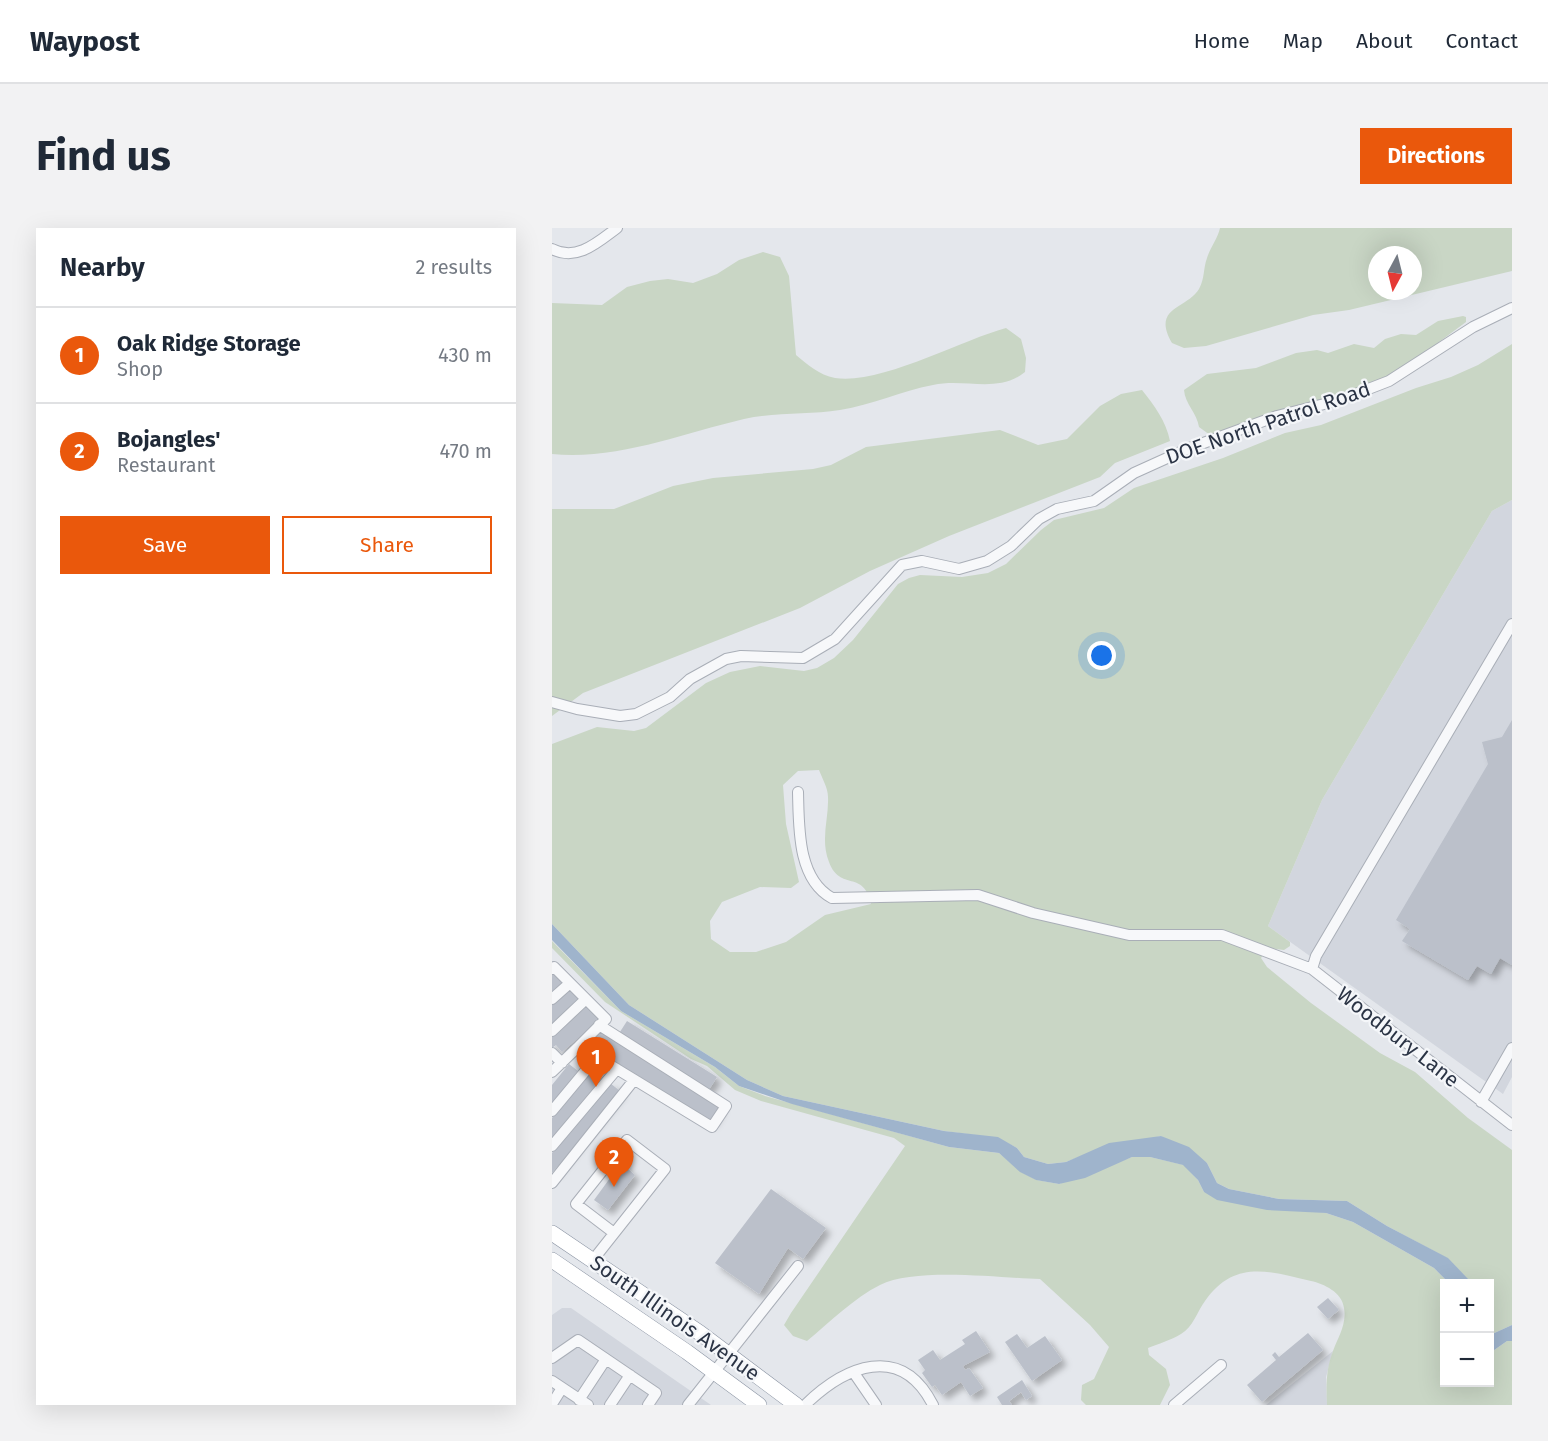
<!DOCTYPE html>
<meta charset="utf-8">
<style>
:root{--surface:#fff;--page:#f2f2f3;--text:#1f2937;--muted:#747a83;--line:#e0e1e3;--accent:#ea580c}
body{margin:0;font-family:"Fira Sans",sans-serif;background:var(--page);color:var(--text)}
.controls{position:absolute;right:18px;bottom:18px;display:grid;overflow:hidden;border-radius:0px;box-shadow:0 6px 24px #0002}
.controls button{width:54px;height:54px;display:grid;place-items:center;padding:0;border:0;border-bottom:2px solid var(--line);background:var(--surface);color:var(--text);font:30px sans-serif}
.compass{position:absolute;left:816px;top:18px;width:54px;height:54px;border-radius:50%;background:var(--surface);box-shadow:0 6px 24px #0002;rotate:187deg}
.you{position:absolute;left:550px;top:428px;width:21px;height:21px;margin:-15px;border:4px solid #fff;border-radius:50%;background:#1a73e8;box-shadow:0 0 0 9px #1a73e833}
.badge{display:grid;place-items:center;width:39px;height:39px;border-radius:50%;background:var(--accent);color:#fff;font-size:20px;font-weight:700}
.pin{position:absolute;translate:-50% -50px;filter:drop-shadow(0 2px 3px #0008)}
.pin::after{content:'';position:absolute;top:32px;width:21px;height:18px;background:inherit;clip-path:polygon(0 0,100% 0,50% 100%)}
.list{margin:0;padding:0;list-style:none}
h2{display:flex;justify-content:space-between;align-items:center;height:78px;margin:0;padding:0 24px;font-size:26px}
h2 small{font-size:20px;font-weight:400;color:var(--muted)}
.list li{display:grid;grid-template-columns:39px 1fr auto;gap:18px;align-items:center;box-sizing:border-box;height:96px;padding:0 24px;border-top:2px solid var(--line)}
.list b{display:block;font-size:22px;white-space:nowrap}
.list p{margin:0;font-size:20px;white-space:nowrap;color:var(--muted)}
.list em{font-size:20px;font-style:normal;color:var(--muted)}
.actions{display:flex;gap:12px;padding:18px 24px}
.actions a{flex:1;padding:14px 0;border:2px solid var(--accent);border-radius:0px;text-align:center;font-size:21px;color:var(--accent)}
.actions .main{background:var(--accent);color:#fff}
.map{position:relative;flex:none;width:960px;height:1177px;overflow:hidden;border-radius:0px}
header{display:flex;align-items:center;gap:36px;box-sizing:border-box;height:84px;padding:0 30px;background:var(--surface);border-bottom:2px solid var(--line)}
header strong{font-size:28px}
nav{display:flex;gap:33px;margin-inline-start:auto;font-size:21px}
.intro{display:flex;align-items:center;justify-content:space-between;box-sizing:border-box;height:144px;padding:0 36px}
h1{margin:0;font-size:42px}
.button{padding:15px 27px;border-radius:0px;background:var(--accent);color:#fff;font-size:21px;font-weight:700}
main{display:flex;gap:36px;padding:0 36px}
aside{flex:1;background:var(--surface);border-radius:0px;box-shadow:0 6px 24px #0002}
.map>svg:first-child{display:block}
</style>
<header>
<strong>Waypost</strong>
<nav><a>Home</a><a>Map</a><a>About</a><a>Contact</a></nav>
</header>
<div class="intro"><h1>Find us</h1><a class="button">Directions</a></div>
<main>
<aside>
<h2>Nearby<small>2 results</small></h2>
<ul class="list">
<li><span class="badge">1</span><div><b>Oak Ridge Storage</b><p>Shop</p></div><em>430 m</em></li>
<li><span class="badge">2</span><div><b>Bojangles'</b><p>Restaurant</p></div><em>470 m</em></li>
</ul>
<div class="actions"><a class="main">Save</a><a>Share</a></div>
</aside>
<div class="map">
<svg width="960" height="1177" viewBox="0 0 960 1177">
<defs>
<filter id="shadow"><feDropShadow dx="5" dy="5" stdDeviation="3" flood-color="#0004"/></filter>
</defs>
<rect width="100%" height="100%" fill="#e4e7ec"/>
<path fill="#d2d6de" d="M960,272v577l-9,17 -235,-168 54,-126 170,-289z
M10,1080h9l140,97h-159v-90z
M781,1123l-7,26 1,28h-61z"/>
<path fill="#c9d6c5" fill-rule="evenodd" d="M668,0h292v43l-163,39 -36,5 -107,31 -22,2 -12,-5c-21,-36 15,-34 27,-54 6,-11 4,-20 8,-31 3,-10 11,-20 13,-30zM825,27h36v36h-36z
M211,24l17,5 9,19 7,79c11,9 23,20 39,23 46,7 126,-38 171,-50l15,11 5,19 -1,14c-27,22 -60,6 -92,13 -32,6 -61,20 -93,25 -31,5 -65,2 -96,9 -64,15 -125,41 -192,35v-151l50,2 25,-18 23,-6 18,-2 25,4 24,-9 22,-14z
M911,88l3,1v5l-66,49 -54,24 -126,38 -10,2 -11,-8c-2,-14 -14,-23 -15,-37l23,-16 49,-6 40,-15 21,-3 11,3 26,-9 20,4 11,-9 16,-5 15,1 22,-14z
M960,116v156l-20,11 -170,289 -54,126 22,16v4l-6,4 -16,-2 -7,10 6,9 44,36 69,50 35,19 53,46 44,32v175l-22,10v-51l-18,-1 -25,-25 -60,-32 -40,-25 -68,-2 -50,-10 -12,-6 -10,-20 -46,-27 -75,18 -20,8 -18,2 -24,-7 -7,-9 -19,-10 -54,-7 -161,-35 -36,-16 -118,-75 -77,-81v-180l45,-17 37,4 12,-3 60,-45 24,-11 30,-6 44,5 13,-3 17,-10 19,-18 45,-56 11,-6 11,-3 42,2 26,-4 18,-9 35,-34 13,-10 50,-12 30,-20 89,-30 62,-25 36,-8 95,-37 35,-11 27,-12zM267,542c3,8 9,18 9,27 1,22 -8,42 1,65 11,30 35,7 42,42l-46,11 -39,27 -30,10h-26l-19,-13 -1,-18 12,-19 38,-15 31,1 8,-6 -13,-58 -3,-39 15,-14z
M590,162c12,15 24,31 28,51l-55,22 -15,14 -151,59 -79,35 -70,37 -217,85 -31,23v-207h62l59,-23 40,-8 100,-9 18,-4 35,-18 134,-17 38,15 29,-6 33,-33 21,-12z
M0,713l69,70 94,56 24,19 26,10 184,51 50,6 21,18 17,9 22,4 73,-27h18l34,8 14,15 6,12 122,21 27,9 81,46 15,15 -5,1v98h46v-29l17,-12h5v64h-185c-1,-19 -1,-36 6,-54 5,-14 14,-27 11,-43 -2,-16 -20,-24 -33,-27 -42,-10 -77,-22 -106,20 -8,11 -12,26 -24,33 -10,6 -23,10 -33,14l1,7 17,14 4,16 -10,20h-74l-5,-5 1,-15 12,-6 15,-32 -19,-22 -50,-46c-41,-1 -125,-12 -160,6 -26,13 -50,37 -73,56l-14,-5 -9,-11 7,-12 114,-167 -11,-8 -133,-37 -26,-11 -28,-24 -16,-7 -86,-57 -53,-54z"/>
<path fill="#9fb4cc" d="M0,696l77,81 118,75 36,16 161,35 54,6 19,11 7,9 24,7 18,-2 43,-19 52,-7 28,11 18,16 10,20 12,6 50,10 68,2 40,25 61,32 24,25h-23l-15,-15 -81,-46 -27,-9 -59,-3 -50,-10 -13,-8 -6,-12 -15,-15 -33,-8h-18l-47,21 -26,6 -23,-4 -16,-8 -21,-19 -50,-6 -157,-43 -53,-18 -24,-19 -94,-56 -69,-71z
M960,1097v16h-5l-17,12v-18z"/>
<path fill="#bbc0ca" filter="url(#shadow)" d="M960,492v245l-12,-7 -9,16 -14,-8 -9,14 -66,-39 8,-12 -14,-9 92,-156 -6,-22 20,-5z
M0,743l11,11 -11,10z
M18,760l10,11 -28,25v-20z
M35,776l13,15 -38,33 -6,-7 -4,3v-14z
M75,793l90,56 -9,14 -90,-56z
M47,803l121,75 -9,16 -121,-76z
M17,836l9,7 -26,32v-18z
M38,844l10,8 -48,58v-20z
M58,855l10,8 -68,82v-20z
M69,935l14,12 -27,35 -14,-10z
M219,961l55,39 -23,31 -15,-11 -29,46 -44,-31z
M776,1070l11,12 -11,9 -11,-12z
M424,1103l14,21 -27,14 2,4 4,-2 14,20 -13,8 -9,-14 -19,13 -7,-10 -3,2 -10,-14 3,-3 -7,-10 15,-10 7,10 25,-16 -3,-4z
M756,1105l15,17 -61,52 -15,-17 29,-25 -4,-5 3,-3 4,5z
M465,1106l10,14 18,-12 17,24 -30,21 -27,-39z
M470,1152l10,16 -6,4 -5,-8 -12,9 3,4h-10l-5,-8z"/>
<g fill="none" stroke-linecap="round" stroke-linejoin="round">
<defs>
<path id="minor" d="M0,21c25,13 46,-7 65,-21
M0,474l25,7 43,7 16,-2 34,-17 20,-18 36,-20 15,-3 62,2 32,-19 67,-74 20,-4 37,8 28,-8 24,-15 28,-27 18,-10 37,-8 40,-28 53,-24 90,-33 63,-16 49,-19 84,-54 39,-19
M246,564c1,34 -1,87 34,106l146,-3 55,18 96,22h93l90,34 200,156
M0,741l2,-2 16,16
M760,741l4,-13 196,-332
M0,771l18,-16 16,16
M0,803l34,-32 20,20 -27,27
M0,825l10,10
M0,844l27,-26 133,81 14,-21 -127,-81
M929,874l31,-54
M0,883l45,-54
M0,918l65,-77
M0,955l82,-103
M41,1032l72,-91 -38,-29 -51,64 38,29
M0,1130l26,-18 78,53 -8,12
M302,1145l22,32
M0,1153l36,24
M27,1172l27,-41
M0,1176l10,-16
M58,1177l20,-30
M136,1177l110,-139
M253,1177c40,-39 96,-63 128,0
M622,1177l47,-40"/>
<path id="highway" d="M0,1005l148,100 96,72
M0,1032l135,92 72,53"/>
</defs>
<use href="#minor" stroke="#a9aeb7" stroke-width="12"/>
<use href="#highway" stroke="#8b94a3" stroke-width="16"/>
<use href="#minor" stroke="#f7f8fa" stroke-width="10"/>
<use href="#highway" stroke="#fff" stroke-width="15"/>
</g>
<g text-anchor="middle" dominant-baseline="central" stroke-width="4.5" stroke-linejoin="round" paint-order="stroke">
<g font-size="21" fill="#2b3445" stroke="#f4f6f9">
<text transform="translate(716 195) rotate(-19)">DOE North Patrol Road</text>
<text transform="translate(846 809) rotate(38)">Woodbury Lane</text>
<text transform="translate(123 1090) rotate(35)">South Illinois Avenue</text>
</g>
</g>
</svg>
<div class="controls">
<button>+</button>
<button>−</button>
</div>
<svg class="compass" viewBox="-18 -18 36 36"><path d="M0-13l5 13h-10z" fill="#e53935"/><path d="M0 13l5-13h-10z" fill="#747a83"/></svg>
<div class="you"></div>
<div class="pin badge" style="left:44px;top:859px">1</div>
<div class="pin badge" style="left:62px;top:959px">2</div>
</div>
</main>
